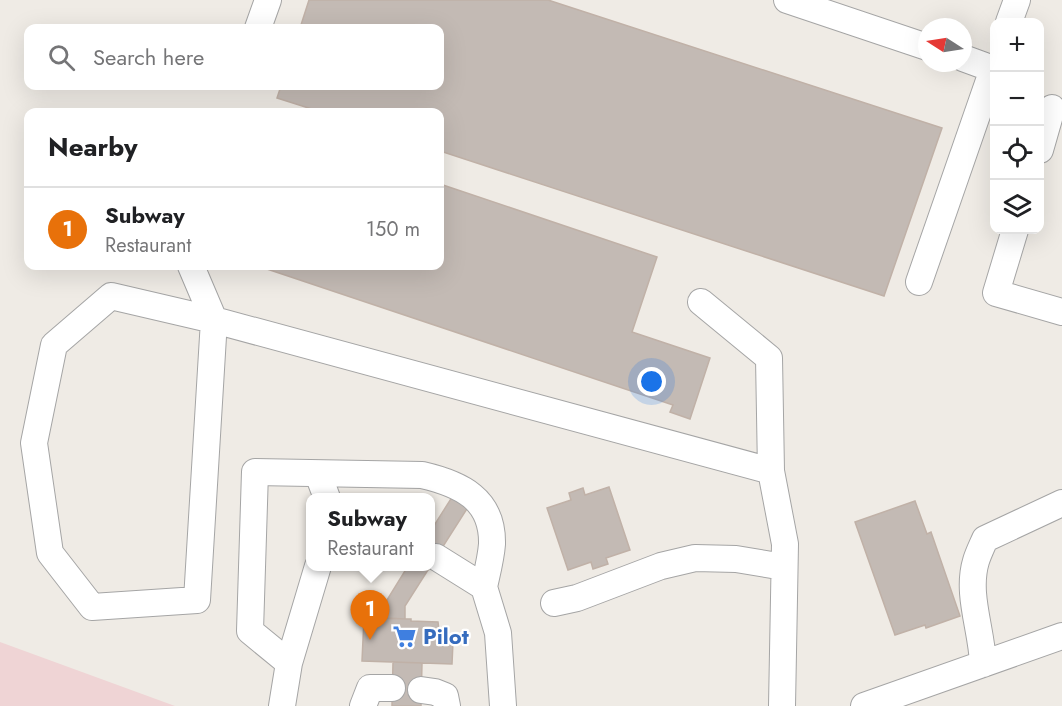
<!DOCTYPE html>
<meta charset="utf-8">
<style>
:root{--surface:#fff;--page:#f2f2f2;--text:#202124;--muted:#757577;--line:#e0e0e0;--accent:#2563eb}
body{margin:0;font-family:Jost,sans-serif;background:var(--page);color:var(--text)}
.controls{position:absolute;right:18px;top:18px;display:grid;overflow:hidden;border-radius:12px;box-shadow:0 6px 24px #0002}
.controls button{width:54px;height:54px;display:grid;place-items:center;padding:0;border:0;border-bottom:2px solid var(--line);background:var(--surface);color:var(--text);font:30px sans-serif}
.compass{position:absolute;left:918px;top:18px;width:54px;height:54px;border-radius:50%;background:var(--surface);box-shadow:0 6px 24px #0002;rotate:282deg}
.you{position:absolute;left:652px;top:382px;width:21px;height:21px;margin:-15px;border:4px solid #fff;border-radius:50%;background:#1a73e8;box-shadow:0 0 0 9px #1a73e833}
.badge{display:grid;place-items:center;width:39px;height:39px;border-radius:50%;background:var(--accent);color:#fff;font-size:20px;font-weight:700}
.pin{position:absolute;translate:-50% -50px;filter:drop-shadow(0 2px 3px #0008)}
.pin::after{content:'';position:absolute;top:32px;width:21px;height:18px;background:inherit;clip-path:polygon(0 0,100% 0,50% 100%)}
.popup{position:absolute;left:306px;top:493px;width:129px;height:78px;box-sizing:border-box;display:grid;place-content:center;border-radius:12px;background:var(--surface);filter:drop-shadow(0 2px 4px #0005);font-size:20px;white-space:nowrap;color:var(--muted)}
.popup b{font-size:22px;color:var(--text)}
.popup::after{content:'';position:absolute;left:50%;top:100%;margin-left:-12px;border:12px solid transparent;border-top-color:var(--surface)}
.list{margin:0;padding:0;list-style:none}
h2{display:flex;justify-content:space-between;align-items:center;height:78px;margin:0;padding:0 24px;font-size:26px}
h2 small{font-size:20px;font-weight:400;color:var(--muted)}
.list li{display:grid;grid-template-columns:39px 1fr auto;gap:18px;align-items:center;box-sizing:border-box;height:84px;padding:0 24px;border-top:2px solid var(--line)}
.list b{display:block;font-size:22px;white-space:nowrap}
.list p{margin:0;font-size:20px;white-space:nowrap;color:var(--muted)}
.list em{font-size:20px;font-style:normal;color:var(--muted)}
.icon{flex:none;width:33px;height:33px;fill:none;stroke:currentColor;stroke-width:2;stroke-linecap:round;stroke-linejoin:round}
.map{position:relative;flex:none;width:1062px;height:706px;overflow:hidden}
.search{position:absolute;background:var(--surface);box-shadow:0 6px 24px #0002;left:24px;top:24px;width:420px;height:66px;display:flex;align-items:center;gap:15px;box-sizing:border-box;padding:0 21px;border-radius:12px;color:var(--muted);font-size:22px}
.panel{position:absolute;background:var(--surface);box-shadow:0 6px 24px #0002;left:24px;top:108px;width:420px;height:162px;border-radius:12px}
.map>svg:first-child{display:block}
</style>
<div class="map">
<svg width="1062" height="706" viewBox="0 0 1062 706">
<rect width="100%" height="100%" fill="#efebe5"/>
<path fill="#efd4d5" d="M0,642l175,64h-175z"/>
<path fill="#c3bab4" stroke="#c0b1a7" stroke-width="1.5" d="M309,0h239l394,128 -58,168 -444,-145v-39h-119l-44,-14 4,-12h159v-58h-140z
M440,184l217,73 -25,75 78,26 -20,61 -20,-7 3,-7 -415,-139h182z
M609,487l21,63 -24,8 2,6 -15,5 -2,-7 -23,8 -21,-62 24,-8 -2,-7 14,-5 2,7z
M454,494l16,10 -65,102v13l-18,-1v-18l21,-34h22v-34z
M915,501l12,33 4,-2 29,84 -34,12 -1,-3 -30,10 -40,-113z
M364,618l47,1v2l27,1 1,8h9l-1,11 6,1 -1,22 -90,-3z
M393,662l29,1 -1,43h-29z"/>
<g fill="none" stroke-linecap="round" stroke-linejoin="round">
<defs>
<path id="minor" d="M787,0l140,47
M1009,22l8,-22
M258,28l10,-28
M1040,150l12,-42
M1015,230l-19,63 66,19
M191,266l23,54 -17,280 -105,7 -42,-54 -16,-110 20,-98 57,-49 103,24 557,151 14,73 -3,162
M919,282l74,-213 -30,-11
M701,302l68,56 2,113
M318,474l9,24
M436,557l48,30 14,46 5,73
M554,603l23,-5 84,-32 34,-8 41,1 48,8
M289,663l29,-97
M983,664c-1,-34 -17,-70 -7,-103 2,-7 6,-15 9,-22l77,-36
M421,690l14,2 10,4 2,10
M282,706l7,-43 -39,-32 5,-159 167,3c39,9 71,24 70,69 -1,14 -5,29 -8,43
M363,706l7,-18h22
M864,706l198,-70"/>
</defs>
<use href="#minor" stroke="#a5a5a5" stroke-width="28"/>
<use href="#minor" stroke="#fff" stroke-width="26"/>
</g>
<defs>
<symbol id="supermarket-bare" viewBox="-9 -9 18 18"><path d="M-6-5.5h2.5l.6 2H6L4.5 2H-2.5L-4.4-4H-6ZM-1.5 3.2a1.3 1.3 0 1 0 .1 0ZM3 3.2a1.3 1.3 0 1 0 .1 0Z" fill="#3f7fe0" stroke="#fff" stroke-width="2.5" paint-order="stroke"/></symbol>
</defs>
<g fill-rule="evenodd">
<use href="#supermarket-bare" x="388" y="620" width="33" height="33"/>
</g>
<g text-anchor="middle" dominant-baseline="central" stroke-width="4.5" stroke-linejoin="round" paint-order="stroke">
<g font-size="22" font-weight="bold" fill="#366cbe" stroke="#fff" text-anchor="start">
<text x="423" y="636">Pilot</text>
</g>
</g>
</svg>
<div class="controls">
<button>+</button>
<button>−</button>
<button><svg class="icon" aria-label="locate" viewBox="0 0 24 24"><circle cx="12" cy="12" r="6"/><path d="M12 2v4M12 18v4M2 12h4M18 12h4"/></svg></button>
<button><svg class="icon" aria-label="layers" viewBox="0 0 24 24"><path d="M12 4l9 5-9 5-9-5zM3 14l9 5 9-5"/></svg></button>
</div>
<svg class="compass" viewBox="-18 -18 36 36"><path d="M0-13l5 13h-10z" fill="#e53935"/><path d="M0 13l5-13h-10z" fill="#757577"/></svg>
<div class="you"></div>
<div class="pin badge" style="left:370px;top:640px;background:#e8710a">1</div>
<div class="popup"><b>Subway</b>Restaurant</div>
<div class="search"><svg class="icon" aria-label="search" viewBox="0 0 24 24"><circle cx="10" cy="10" r="6"/><path d="M15 15l6 6"/></svg>Search here</div>
<section class="panel">
<h2>Nearby<small></small></h2>
<ul class="list">
<li><span class="badge" style="background:#e8710a">1</span><div><b>Subway</b><p>Restaurant</p></div><em>150 m</em></li>
</ul>
</section>
</div>
